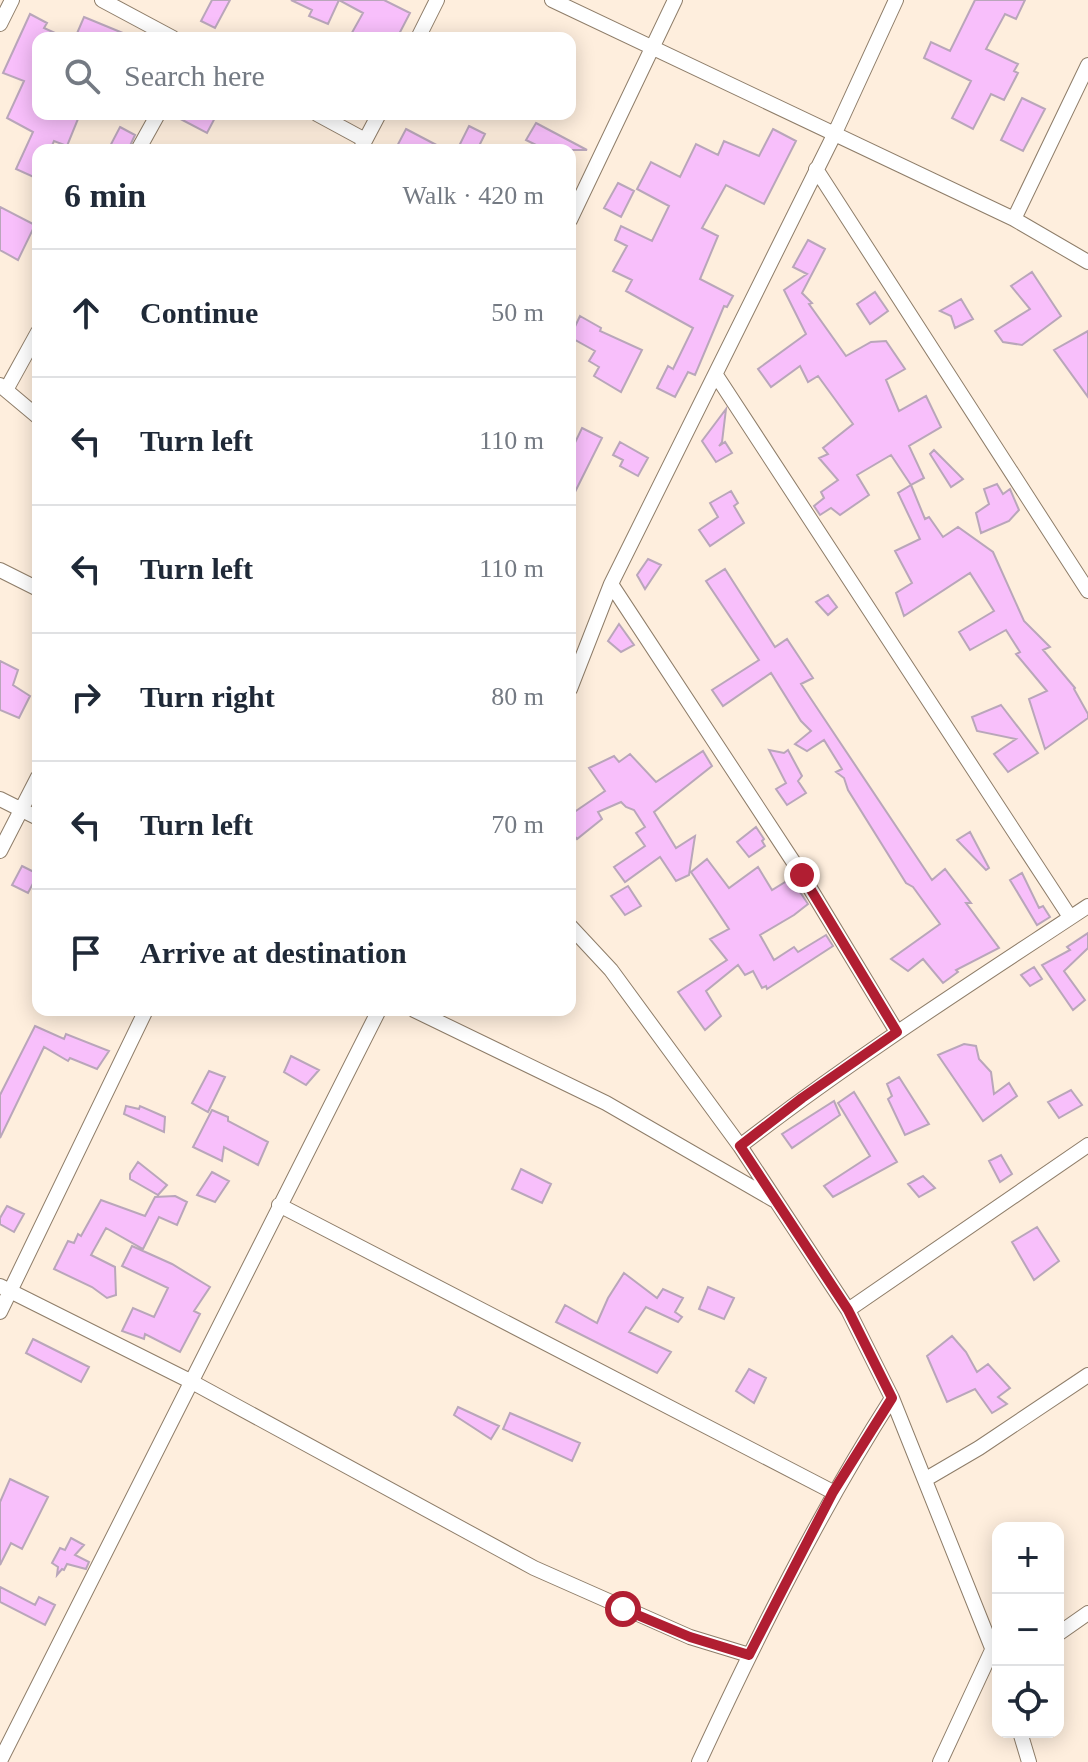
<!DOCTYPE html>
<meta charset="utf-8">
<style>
:root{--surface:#fff;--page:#f2f2f3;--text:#1f2937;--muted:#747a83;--line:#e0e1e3}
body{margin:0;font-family:"Times New Roman",serif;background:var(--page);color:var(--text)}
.controls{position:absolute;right:24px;bottom:24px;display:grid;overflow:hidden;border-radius:16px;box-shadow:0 4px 20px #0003}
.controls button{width:72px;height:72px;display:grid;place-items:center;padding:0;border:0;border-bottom:2px solid var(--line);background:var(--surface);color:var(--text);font:40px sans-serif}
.stop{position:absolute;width:24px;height:24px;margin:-18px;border:6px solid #b11e32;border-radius:50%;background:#fff}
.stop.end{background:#b11e32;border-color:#fff;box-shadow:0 2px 8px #0008}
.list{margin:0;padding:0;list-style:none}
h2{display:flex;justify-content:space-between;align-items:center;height:104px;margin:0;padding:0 32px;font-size:34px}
h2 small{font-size:26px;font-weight:400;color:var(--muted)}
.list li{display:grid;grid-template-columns:52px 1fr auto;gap:24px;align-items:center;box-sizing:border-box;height:128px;padding:0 32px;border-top:2px solid var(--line)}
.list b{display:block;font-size:30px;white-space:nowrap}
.list em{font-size:26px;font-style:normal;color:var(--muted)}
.icon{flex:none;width:44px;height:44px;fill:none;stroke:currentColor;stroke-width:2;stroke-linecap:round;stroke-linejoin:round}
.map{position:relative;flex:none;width:1088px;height:1762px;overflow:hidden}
.search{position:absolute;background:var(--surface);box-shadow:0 4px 20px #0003;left:32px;top:32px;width:544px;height:88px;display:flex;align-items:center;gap:20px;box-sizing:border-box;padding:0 28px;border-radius:16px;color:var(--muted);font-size:30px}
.panel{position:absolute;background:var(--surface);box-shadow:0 4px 20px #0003;left:32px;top:144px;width:544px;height:872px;border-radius:16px}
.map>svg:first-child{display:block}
</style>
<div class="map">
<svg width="1088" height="1762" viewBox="0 0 1088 1762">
<rect width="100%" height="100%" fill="#feeedd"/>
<path fill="#f8bffb" stroke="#b9a6ba" stroke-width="2" d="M212,0h18l-15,28 -14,-7z
M291,0h93l26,13 -13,25h-48l14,-25 -24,-13 -11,24 -19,-8 3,-6z
M975,0h50l-9,19 -11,-5 -19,35 32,15 -4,7 4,2 -14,27 -13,-6 -18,35 -21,-11 19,-37 -47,-23 7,-16 19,9z
M30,14l17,9 -3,5 22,10h-28v76h42l-13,32 -13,-5 -4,9h-12v29l-22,-10 17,-37 -26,-14 17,-37 -21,-8z
M84,17l51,21h-60z
M1022,98l23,11 -22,42 -22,-11z
M171,114h46l-10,19z
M536,123l51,27h-41l-20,-10z
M469,126l16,8 -8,16h-20z
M120,127l15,8 -7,15h-20z
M406,129l40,21h-51z
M773,129l23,12 -32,63 -38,-19 -24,43 16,8 -18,43 33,17 -6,11 -3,-1 -29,69 -7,-3 -13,25 -18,-9 11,-22 5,3 20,-41 -67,-37 6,-11 -19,-9 14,-25 -12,-6 6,-14 31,15 17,-35 -32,-17 14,-27 29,15 16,-33 22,11 6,-14 35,15z
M618,183l16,8 -13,26 -17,-9z
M0,207l35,18 -17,35 -18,-10z
M808,240l17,9 -23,44 10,10 -3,1 37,52 25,-14 15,-1 19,28 -19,11 13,31 27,-15 15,31 -32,19 15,32 -13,7 -20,-30 -34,20 12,20 -29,20 -9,-7 -11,7 -6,-9 10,-8 -3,-6 17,-12 -19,-22 9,-4 -5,-6 30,-24 -35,-48 -10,6 -8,-16 -29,21 -13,-18 48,-35 -22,-44 23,-16 -14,-7z
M1032,272l29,44 -39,29 -19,-3 -8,-11 35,-22 -19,-23z
M875,292l13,19 -18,13 -13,-20z
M961,299l12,20 -18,9 -4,-12 -11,-5z
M580,316l21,12 -1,3 42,19 -21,42 -27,-16 5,-9 -10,-6 6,-10 -25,-14z
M1088,331v66l-34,-47z
M726,409l-4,33 -3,4 6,-4 7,11 -16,9 -14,-21z
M582,428l20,10 -32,64v-49z
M620,442l28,16 -10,18 -18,-10 3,-6 -10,-5z
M934,450l29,29 -12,8 -21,-33z
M997,484l6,10 7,-5 9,21 -10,11 -28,12 -5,-20 13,-9 -5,-15z
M911,485l14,34 4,-2 14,20 15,-10 35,25 31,69 26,26 -7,3 32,38 -1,1 14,25v4l-43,31 -16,-50 18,-8 -31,-37 4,-2 -14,-22 -36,20 -11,-18 35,-21 -24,-38 -66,43 -8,-23 16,-10 -17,-32 25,-12 -22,-46z
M731,491l7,12 -4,3 10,17 -34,23 -11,-16 19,-13 -8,-14z
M648,559l13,6 -16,24 -8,-14z
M725,569l50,78 12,-8 26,39 -12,6 131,196 13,-11 26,34h-5l33,45 -43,22 2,2 -15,11 -20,-24 -15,12 -17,-12 49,-35 -27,-37 -7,-4 -58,-93 -4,-12 -8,-6 6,-3 -18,-29 -17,11 -12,-7 16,-13 -10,-10 -30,-48 -48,33 -11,-16 47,-30 -53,-79z
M828,595l9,12 -9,8 -12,-13z
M619,624l15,21 -13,7 -13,-11z
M0,661l18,9 -5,15 17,11 -11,22 -19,-8z
M1001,705l37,48 -30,19 -14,-18 22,-15 -39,-8 -5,-14z
M769,750l15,3 4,-3 14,26 -4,5 8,12 -19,12 -11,-16 10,-6z
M703,751l9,15 -58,46 22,36 19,-12 -6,39 -13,6 -16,-24 -35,25 -11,-15 31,-21 -9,-13 9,-6 -11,-17 -8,-3 -5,-5 -23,10 4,7 -25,20 -7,-8v-16l35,-24 -16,-23 25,-12 5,6 11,-8 26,28z
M756,827l8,12 -2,2 3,5 -16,11 -12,-15z
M970,832l19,36 -3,2 -29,-30z
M707,859l22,29 29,-21 14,23 18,-11 12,16 6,9 -14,11 -34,20 14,25 20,-13 4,5 28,-17 7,11 -66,43 -1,-3 -4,2 -9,-17 -8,4 -7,-10 -32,26 15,25 -16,14 -27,-38 49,-32 -17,-21 19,-10 -38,-57z
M22,866l16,8 -10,19 -16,-8z
M1022,873l17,35 4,-2 7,11 -13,8 -27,-45z
M628,886l13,20 -16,9 -14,-19z
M1088,933v15l-24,23 21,29 -12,10 -31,-45 28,-15 -3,-3z
M1034,967l8,12 -12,7 -9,-11z
M35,1026l29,13 2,-5 43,17 -12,18 -27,-11 -2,3 -24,-14 -44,91v-43z
M964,1044l12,2 3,13 12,13 3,22 15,-11 8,13 -34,25 -45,-66z
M291,1056l28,14 -13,15 -22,-13z
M209,1071l16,6 -17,35 -16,-9z
M899,1077l30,47 -24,11 -17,-36 4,-3 -5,-12z
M1071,1090l11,15 -23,13 -11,-16z
M854,1092l43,70 -64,35 -9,-11 46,-30 -32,-53z
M834,1101l6,14 -48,33 -10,-14z
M126,1106l13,3 1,-3 25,11 -1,15 -40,-18z
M212,1110l16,7v4l40,21 -10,23 -34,-18 -2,14 -29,-14z
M1001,1155l11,19 -12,8 -11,-21z
M138,1162l29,23 -9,10 -28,-16v-5z
M521,1169l30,15 -9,19 -30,-14z
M212,1172l17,9 -14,21 -18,-7z
M923,1176l12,12 -16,9 -11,-13z
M175,1196l12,6 -10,23 -18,-8 -16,32 -37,-21 -15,27 24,12 1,28 -9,3 -15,-11 -38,-18 14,-28 6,2 4,-9 3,2 20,-36 44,16 10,-19z
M7,1206l17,8 -10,18 -14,-8v-6z
M1037,1227l22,34 -25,19 -22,-38z
M132,1246l40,18 38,23 -16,24 6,3 -20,38 -35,-18 -1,5 -22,-8 11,-23 21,9 14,-29 -46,-22z
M624,1273l33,25 6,-9 20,9 -8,14 7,5 -4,5 -32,-15 -17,25 42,20 -14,21 -101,-51 9,-17 32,18 11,-25z
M708,1287l26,11 -10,21 -25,-10z
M952,1336l14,16 11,20 11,-8 22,24 -12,9 9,7 -15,9 -17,-24 -28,13 -20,-46z
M33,1339l56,28 -8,15 -55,-29z
M749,1369l17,9 -12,25 -18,-12z
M458,1407l41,19 -8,13 -37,-24z
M510,1413l70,30 -8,18 -69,-32z
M10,1479l38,18 -26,52 -11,-6 -11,22v-63z
M71,1538l13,7 -9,10 14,7 -3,7 -19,-5 -3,6 -2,-1 -5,6 1,-8 -6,-4 8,-15 5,2z
M0,1587l35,18 4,-8 16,8 -10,20 -45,-23z"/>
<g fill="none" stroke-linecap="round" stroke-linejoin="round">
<defs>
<path id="street" d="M102,0l71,38
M552,0l462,219 74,43
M0,24l12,-24
M418,38l19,-38
M317,114l48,26
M138,150l20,-36
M360,150l19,-36
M816,169l272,422
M1014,219l74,-154
M570,220l105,-220
M716,375l354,542
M0,385l38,32
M6,390l32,-58
M0,570l38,19
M611,584l191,291 95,157
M570,689l41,-105 223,-449 62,-135
M0,799l38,19
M0,851l38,-74
M570,926l41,44 129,176 108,164 44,88 106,265
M414,1010l192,93 168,97
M740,1146c111,-86 230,-162 348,-240
M279,1205l554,287
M0,1286l192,96 342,186 156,69 59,18
M848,1310l240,-165
M0,1312l146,-302
M926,1479l53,-31 109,-73
M1058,1634l30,-21
M1020,1732l9,30
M0,1761l379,-751
M699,1762c58,-125 119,-248 193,-364
M940,1762l53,-114"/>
</defs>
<use href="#street" stroke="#8e7d69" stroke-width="16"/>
<use href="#street" stroke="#fff" stroke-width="14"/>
</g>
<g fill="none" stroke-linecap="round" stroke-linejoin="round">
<path stroke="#b11e32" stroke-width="10" d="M623,1609l67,28 59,18 84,-163 59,-94 -44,-88 -108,-164 62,-48 95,-66 -95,-157"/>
</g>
</svg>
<div class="controls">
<button>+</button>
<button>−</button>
<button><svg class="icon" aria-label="locate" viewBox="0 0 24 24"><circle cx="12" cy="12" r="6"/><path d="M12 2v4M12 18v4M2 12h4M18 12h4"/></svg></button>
</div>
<div class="stop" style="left:623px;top:1609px"></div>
<div class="stop end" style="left:802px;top:875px"></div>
<div class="search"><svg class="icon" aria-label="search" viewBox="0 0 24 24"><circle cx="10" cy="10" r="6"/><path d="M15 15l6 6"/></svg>Search here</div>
<section class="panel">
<h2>6 min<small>Walk · 420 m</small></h2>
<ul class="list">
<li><svg class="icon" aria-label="ahead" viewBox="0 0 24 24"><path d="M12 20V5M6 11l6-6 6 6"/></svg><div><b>Continue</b></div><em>50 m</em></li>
<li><svg class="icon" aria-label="left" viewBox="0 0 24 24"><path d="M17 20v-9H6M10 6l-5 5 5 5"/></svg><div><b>Turn left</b></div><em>110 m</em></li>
<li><svg class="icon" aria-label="left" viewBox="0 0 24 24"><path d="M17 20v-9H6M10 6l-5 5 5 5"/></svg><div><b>Turn left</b></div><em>110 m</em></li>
<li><svg class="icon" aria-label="right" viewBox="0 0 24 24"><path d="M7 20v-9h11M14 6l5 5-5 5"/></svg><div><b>Turn right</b></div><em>80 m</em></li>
<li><svg class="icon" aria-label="left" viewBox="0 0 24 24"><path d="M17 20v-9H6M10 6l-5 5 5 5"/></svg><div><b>Turn left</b></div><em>70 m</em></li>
<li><svg class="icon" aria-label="arrive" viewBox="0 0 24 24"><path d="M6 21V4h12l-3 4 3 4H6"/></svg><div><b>Arrive at destination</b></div></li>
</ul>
</section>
</div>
